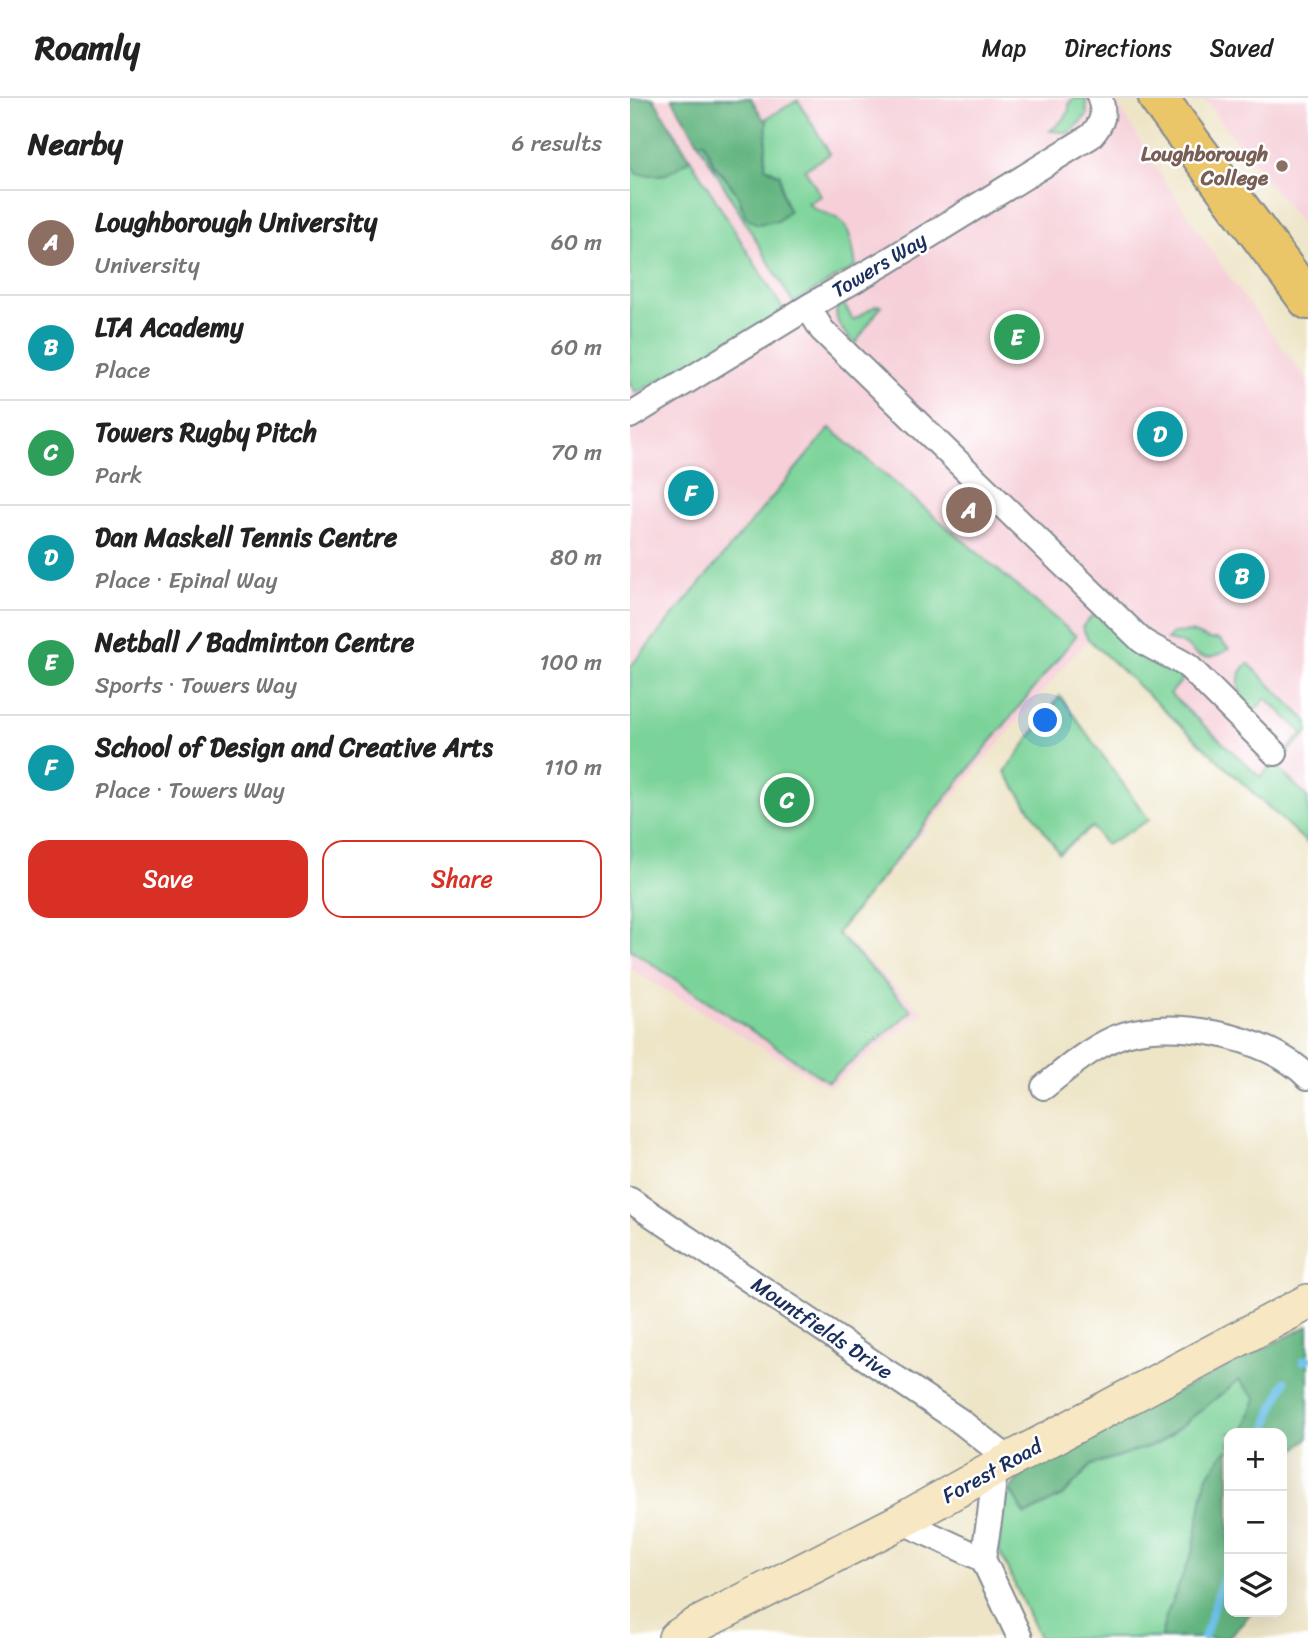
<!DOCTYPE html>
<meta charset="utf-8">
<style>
:root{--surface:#fff;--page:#f6f6f6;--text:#222;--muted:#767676;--line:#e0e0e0;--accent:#d93025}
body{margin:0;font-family:Sriracha,sans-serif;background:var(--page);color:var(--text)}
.controls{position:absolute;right:21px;bottom:21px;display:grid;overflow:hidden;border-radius:14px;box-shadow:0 7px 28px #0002}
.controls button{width:63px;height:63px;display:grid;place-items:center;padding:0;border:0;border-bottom:2px solid var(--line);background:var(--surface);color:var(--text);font:35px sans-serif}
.you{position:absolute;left:416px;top:623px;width:24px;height:24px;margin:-18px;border:5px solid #fff;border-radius:50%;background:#1a73e8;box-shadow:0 0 0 10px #1a73e833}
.badge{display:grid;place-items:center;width:46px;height:46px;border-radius:50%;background:var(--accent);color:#fff;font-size:23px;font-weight:700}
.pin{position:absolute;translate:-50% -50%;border:4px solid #fff;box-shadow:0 2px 7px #0006}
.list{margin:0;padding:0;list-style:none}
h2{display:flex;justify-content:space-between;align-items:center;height:91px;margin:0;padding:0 28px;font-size:30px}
h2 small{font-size:23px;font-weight:400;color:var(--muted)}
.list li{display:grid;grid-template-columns:46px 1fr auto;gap:21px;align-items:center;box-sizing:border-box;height:105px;padding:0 28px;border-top:2px solid var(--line)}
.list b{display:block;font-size:26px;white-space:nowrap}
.list p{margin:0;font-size:23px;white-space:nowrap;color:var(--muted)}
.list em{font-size:23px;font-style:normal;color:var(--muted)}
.actions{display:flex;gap:14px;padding:21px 28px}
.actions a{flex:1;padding:16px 0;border:2px solid var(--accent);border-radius:21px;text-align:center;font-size:24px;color:var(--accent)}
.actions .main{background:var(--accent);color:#fff}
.icon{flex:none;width:38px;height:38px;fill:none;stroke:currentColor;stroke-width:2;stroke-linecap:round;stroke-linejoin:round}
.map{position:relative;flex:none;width:678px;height:1540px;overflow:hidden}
header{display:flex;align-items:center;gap:42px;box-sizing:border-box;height:98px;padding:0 35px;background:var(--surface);border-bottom:2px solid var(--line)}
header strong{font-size:33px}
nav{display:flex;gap:38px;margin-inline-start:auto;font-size:24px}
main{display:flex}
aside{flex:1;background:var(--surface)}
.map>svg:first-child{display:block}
</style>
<header>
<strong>Roamly</strong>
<nav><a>Map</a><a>Directions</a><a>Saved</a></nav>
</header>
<main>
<aside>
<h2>Nearby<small>6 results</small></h2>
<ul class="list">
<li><span class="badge" style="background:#8d6e63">A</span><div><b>Loughborough University</b><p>University</p></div><em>60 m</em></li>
<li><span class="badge" style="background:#0f9aa8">B</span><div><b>LTA Academy</b><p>Place</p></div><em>60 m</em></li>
<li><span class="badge" style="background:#2e9e5b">C</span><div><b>Towers Rugby Pitch</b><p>Park</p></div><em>70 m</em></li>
<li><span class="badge" style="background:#0f9aa8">D</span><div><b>Dan Maskell Tennis Centre</b><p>Place · Epinal Way</p></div><em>80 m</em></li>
<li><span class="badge" style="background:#2e9e5b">E</span><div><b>Netball / Badminton Centre</b><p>Sports · Towers Way</p></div><em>100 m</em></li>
<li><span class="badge" style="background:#0f9aa8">F</span><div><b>School of Design and Creative Arts</b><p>Place · Towers Way</p></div><em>110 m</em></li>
</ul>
<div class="actions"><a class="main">Save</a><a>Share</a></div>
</aside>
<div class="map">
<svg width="678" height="1540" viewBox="0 0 678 1540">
<rect width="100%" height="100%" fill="#fff"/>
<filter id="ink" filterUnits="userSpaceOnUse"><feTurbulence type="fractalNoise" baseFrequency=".0143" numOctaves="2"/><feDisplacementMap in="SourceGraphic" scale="14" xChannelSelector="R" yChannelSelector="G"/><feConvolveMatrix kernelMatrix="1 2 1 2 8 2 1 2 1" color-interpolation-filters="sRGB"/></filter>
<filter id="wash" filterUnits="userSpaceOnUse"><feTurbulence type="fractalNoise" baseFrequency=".00686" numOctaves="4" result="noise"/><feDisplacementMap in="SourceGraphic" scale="28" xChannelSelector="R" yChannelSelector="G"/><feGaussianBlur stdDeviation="1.57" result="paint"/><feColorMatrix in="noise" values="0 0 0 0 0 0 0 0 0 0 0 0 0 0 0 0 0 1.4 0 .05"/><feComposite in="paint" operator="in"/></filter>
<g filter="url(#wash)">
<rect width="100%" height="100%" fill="#eee5c7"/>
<path fill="#f6cfd8" d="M0,0h482l9,11 36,60 80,119 71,93v463l-220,-205 -251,294 87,79 -95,76 -199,-119z
M573,0h105v136z"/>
<path fill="#7ad398" stroke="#4a817b" stroke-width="2" d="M0,0h23l131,213 -148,82 -4,-7h-2z
M444,0h12l1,17 -17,18 -20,-2c9,-8 21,-15 19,-28z
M168,2l32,54 -25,15 16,27 -13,7c9,10 19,9 30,16 14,9 15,32 18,47l-63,37 -95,-161h6c3,7 6,15 9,21 9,15 25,25 28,43l47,4 -6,-17 -2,-18 -15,-8 2,-49z
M211,201l12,21 24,-15 4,1 -26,38c-13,-13 -26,-27 -14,-45z
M200,330l246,208 -239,297 75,78 -84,71 -198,-133v-282z
M465,515h3l48,45 17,6 12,6 8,9 -13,15 90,83 14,-14 34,35v46l-220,-205 -6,-12z
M561,534l18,7h10l10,10c-9,6 -21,12 -32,6 -5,-3 -8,-8 -13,-11 -6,-2 -12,-3 -17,-4l6,-7z
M618,565l60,59v10l-21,21 -1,-2 17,-18 -37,-35 -12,13c-15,-15 -23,-31 -6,-48z
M430,598l89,124 -43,25 -14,-18 -33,26 -54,-81z
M609,1282l17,18 -12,35h-15v16l-6,5 -17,25 -13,72 -27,65 -5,22h-122l-40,-88 1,-36 10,-25 14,25 40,-19 27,-30 69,-22z"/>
<path fill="#63b580" stroke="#3f726f" stroke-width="2" d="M0,0h23l37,61c-23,17 -24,18 -53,15l-7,-10z
M42,0h79l13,22 3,-2 -2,49 15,8 2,18 7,18 -11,10 -21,3 -12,-8 -6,-19 -11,-16 -14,-17 -10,-22h-6z
M678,1228v112l-26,24v-29h-38l12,-35 -17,-18 -80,63 -68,22 -27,30 -39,20 -15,-26 18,-23z
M599,1351v163h22l-9,12 -15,14h-66l5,-22 27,-65 13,-72 17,-25z"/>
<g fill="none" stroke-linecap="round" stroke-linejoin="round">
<path stroke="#6fc3eb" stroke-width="8" d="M673,1263l5,-2
M636,1335l5,-18 14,-33
M574,1540l25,-79"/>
</g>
</g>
<g filter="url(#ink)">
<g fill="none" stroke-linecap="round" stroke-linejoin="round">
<defs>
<path id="street" d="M178,209l14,23 319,310c15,11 33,16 48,27l86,86
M0,318l178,-109 80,-46 203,-125c12,-14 14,-20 9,-38
M414,989c22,-18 44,-37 71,-49 52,-23 154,-2 193,39
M0,1102l330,221 50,39
M271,1423l82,38 7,-44 5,-46
M353,1461l37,79"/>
<path id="secondary" d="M46,1540l19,-12 206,-105 109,-61 298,-158"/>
<path id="primary" d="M528,0l150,202"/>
</defs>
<use href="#street" stroke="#848a92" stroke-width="28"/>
<use href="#secondary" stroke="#848a92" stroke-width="38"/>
<use href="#primary" stroke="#848a92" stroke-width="42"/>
<use href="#street" stroke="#fff" stroke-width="24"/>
<use href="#secondary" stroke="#f7e8c3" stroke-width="35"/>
<use href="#primary" stroke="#ebc669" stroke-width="38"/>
</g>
</g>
<circle fill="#8d6e63" stroke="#fff" stroke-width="2.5" cx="652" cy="68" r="7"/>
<g text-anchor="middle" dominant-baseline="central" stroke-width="5" stroke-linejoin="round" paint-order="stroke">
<g font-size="21" font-weight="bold" fill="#785e54" stroke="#fff" text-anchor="end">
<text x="638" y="56">Loughborough<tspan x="638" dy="24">College</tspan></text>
</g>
<g font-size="21" fill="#1b2f5e" stroke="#fff">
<text transform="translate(249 167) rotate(-31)">Towers Way</text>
<text transform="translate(192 1230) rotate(34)">Mountfields Drive</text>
<text transform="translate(362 1373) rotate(-29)">Forest Road</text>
</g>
</g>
</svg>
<div class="controls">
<button>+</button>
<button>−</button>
<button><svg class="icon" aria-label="layers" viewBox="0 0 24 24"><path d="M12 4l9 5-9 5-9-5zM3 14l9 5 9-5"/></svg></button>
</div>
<div class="you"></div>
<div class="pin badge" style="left:339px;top:412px;background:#8d6e63">A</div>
<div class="pin badge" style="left:612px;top:478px;background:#0f9aa8">B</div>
<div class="pin badge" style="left:157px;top:702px;background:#2e9e5b">C</div>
<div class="pin badge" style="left:530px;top:336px;background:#0f9aa8">D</div>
<div class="pin badge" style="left:387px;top:239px;background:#2e9e5b">E</div>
<div class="pin badge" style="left:61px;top:395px;background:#0f9aa8">F</div>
</div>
</main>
